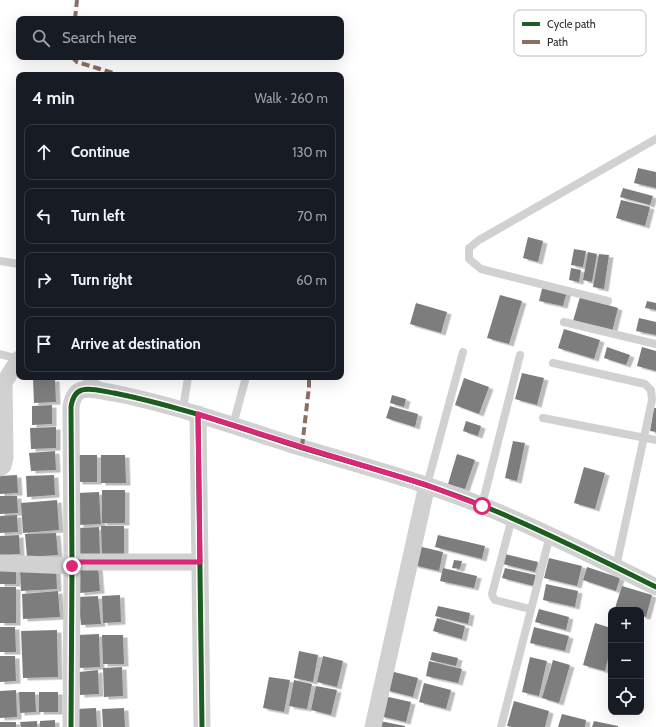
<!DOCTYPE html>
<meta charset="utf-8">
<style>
:root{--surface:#171b24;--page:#20242c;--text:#f1f3f6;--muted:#9ea1a6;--line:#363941}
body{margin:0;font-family:Cabin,sans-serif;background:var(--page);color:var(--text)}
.controls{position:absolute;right:12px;bottom:12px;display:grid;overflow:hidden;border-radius:8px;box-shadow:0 4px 16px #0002}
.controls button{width:36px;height:36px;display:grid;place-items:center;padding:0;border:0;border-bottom:1px solid var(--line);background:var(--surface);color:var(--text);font:20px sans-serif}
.stop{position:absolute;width:12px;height:12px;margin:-9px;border:3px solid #db2777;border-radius:50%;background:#fff}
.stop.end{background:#db2777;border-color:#fff;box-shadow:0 1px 4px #0008}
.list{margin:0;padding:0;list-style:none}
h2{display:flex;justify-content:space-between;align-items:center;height:52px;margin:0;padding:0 16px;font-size:17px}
h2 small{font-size:13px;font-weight:400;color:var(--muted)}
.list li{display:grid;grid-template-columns:26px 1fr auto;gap:12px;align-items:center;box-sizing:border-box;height:56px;margin:0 8px 8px;padding:0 8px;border:1px solid var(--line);border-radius:8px}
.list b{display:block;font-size:15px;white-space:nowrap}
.list em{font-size:13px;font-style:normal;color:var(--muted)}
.icon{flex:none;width:22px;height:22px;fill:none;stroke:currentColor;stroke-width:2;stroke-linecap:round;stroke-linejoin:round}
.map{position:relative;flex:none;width:656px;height:727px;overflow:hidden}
.search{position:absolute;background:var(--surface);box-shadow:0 4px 16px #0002;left:16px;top:16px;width:328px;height:44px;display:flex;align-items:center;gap:10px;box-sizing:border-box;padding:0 14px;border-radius:8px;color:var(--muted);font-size:15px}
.panel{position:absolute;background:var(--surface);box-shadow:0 4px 16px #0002;left:16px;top:72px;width:328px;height:308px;border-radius:8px}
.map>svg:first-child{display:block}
</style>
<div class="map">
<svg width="656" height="727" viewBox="0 0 656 727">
<defs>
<filter id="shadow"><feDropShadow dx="4.5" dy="2.5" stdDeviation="0" flood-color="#0004"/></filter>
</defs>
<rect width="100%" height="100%" fill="#fff"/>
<path fill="#7d7d7d" filter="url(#shadow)" d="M638,168l18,4v16l-22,-5z
M623,188l30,8 -3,9 -30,-8z
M621,200l29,7 -5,19 -29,-8z
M528,237l15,4 -5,21 -15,-4z
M574,249l12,2 -3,16 -12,-2z
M588,252l9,2 -5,28 -9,-2z
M599,254l10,1 -5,34 -11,-2z
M571,268l10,2 -2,12 -10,-2z
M543,285l24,6 -4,15 -24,-5z
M500,295l22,6 -13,43 -22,-6z
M580,297l38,11 -6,24 -39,-11z
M647,301l9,2v7l-11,-2z
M416,303l31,9 -6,21 -31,-9z
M639,318l17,4v13l-20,-4z
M564,329l36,11 -6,19 -36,-11z
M607,347l23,8 -4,10 -22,-7z
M642,347l14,4v20l-19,-5z
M522,373l22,5 -7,27 -22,-6z
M464,378l25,9 -10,27 -24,-9z
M33,379h22l1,23 -22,1z
M392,395l14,4 -2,8 -14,-4z
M52,405v19l-20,1v-19z
M390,406l28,8 -3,13 -29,-9z
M654,408h2v24l-6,-1z
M466,421l15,5 -3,10 -15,-5z
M56,427v21l-25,1 -1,-21z
M513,441l12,2 -8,38 -12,-3z
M55,451l1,19 -25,1 -2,-18z
M457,454l18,6 -10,29 -17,-5z
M78,455h19v27h-19z
M101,455h24l1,28h-25z
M584,467l21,6 -10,36 -21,-6z
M17,475l1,18 -18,1v-18z
M54,475l1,20 -28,2 -1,-21z
M102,490h23v33h-23z
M99,492l2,32 -22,1 -2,-32z
M0,496h17l1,17 -18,1z
M57,500l2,30 -36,3 -2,-30z
M17,515l1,17 -18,1v-17z
M101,526h23v32l-22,1z
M99,527l1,28h-22v-27z
M56,533l2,22 -31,2 -2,-23z
M19,535l1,19 -20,1v-19z
M438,535l47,11 -3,13 -47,-12z
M418,546l25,6 -4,19 -26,-6z
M505,554l33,8 -3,10 -32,-8z
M549,558l33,8 -5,20 -33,-8z
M454,560l8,1 -2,8 -8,-1z
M0,565h16v19h-16z
M98,566l2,25 -20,2 -3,-25z
M587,567l33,11 -4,13 -33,-11z
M56,568l1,21 -36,2 -1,-21z
M443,568l34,8 -3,12 -34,-7z
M505,568l31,7 -2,11 -32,-8z
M546,584l32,7 -3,16 -32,-7z
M622,586l30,9 -6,22 -5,-1v-6h-19l-7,-2z
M0,587h16v36h-16z
M58,591l2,26 -37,2 -1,-25z
M120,595l1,27 -18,1 -1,-27z
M98,596l3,28 -20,1 -3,-28z
M438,606l32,7 -2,11 -33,-8z
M539,609l30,8 -3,13 -31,-8z
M437,618l28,8 -3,13 -29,-8z
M595,623l16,5v19l-6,24 -22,-6z
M0,627h15l1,25h-16z
M534,627l35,9 -4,15 -35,-8z
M57,630l1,47 -35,1 -2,-47z
M99,634l1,33 -21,1 -2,-33z
M102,635h21l1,29h-21z
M299,651l19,4 -5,27 -19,-4z
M432,652l26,6 -2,8 -26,-6z
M0,656h15l1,25 -16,1z
M323,656l20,5 -6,26 -20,-5z
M530,657l17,4 -8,35 -17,-4z
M553,660l17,5 -11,38 -17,-5z
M429,661l33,8 -4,14 -32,-7z
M122,667l1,29 -19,1 -1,-29z
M98,670l1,24 -19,1 -1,-23z
M390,671l28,7 -5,19 -27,-7z
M269,677l21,3 -6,32 -21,-4z
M294,680l18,4 -5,25 -18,-3z
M424,683l27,7 -5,19 -27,-7z
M316,686l21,4 -6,25 -20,-5z
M16,690l1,27 -17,1v-27z
M19,692h16l1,20 -16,1z
M39,692h19v20h-19z
M384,696l27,6 -5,20 -26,-6z
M514,701l35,10 -4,16h-33l-5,-1z
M96,708l1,19h-20l-1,-18z
M124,708l1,19h-22l-1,-18z
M562,714l24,6 -1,7h-27z
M55,720v7h-15v-6z
M37,721v6h-16l-1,-5z
M380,721l25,5v1h-26z
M594,721l24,5v1h-26z
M0,722h16v5h-16z"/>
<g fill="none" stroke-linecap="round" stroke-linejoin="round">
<path stroke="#d1d1d1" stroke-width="8" d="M0,261l19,3
M608,301l-127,-32 -12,-10v-11l10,-8 177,-101
M564,322l92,22
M0,354l19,5
M553,363l92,21 6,6 1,10 -36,167
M85,377l15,9
M183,409l5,-32
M543,418l113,22
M233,425l13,-48
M427,485l36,-133
M482,505l38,-150
M512,518l-20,76 1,3 2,3 35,9
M501,727l49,-192"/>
<path stroke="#d1d1d1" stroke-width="17" d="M198,414l4,313
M0,468l3,-2 2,-8 -1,-75 15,-24
M72,562h128
M0,563l72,3
M71,727l1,-161 -1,-159c1,-7 4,-15 11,-17 9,-3 23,2 32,3 65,13 125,35 189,55 63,19 128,36 190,62 55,23 109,50 163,77
M373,727l54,-242"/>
<path stroke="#8d6e63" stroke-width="4" stroke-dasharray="8 4" stroke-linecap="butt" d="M75,19l2,-19
M72,57l5,5 43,13
M302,447l7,-60v-10"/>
<defs>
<path id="cycleway" d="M198,414l4,313
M71,727l1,-161 -1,-159c1,-7 4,-15 11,-17 9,-3 23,2 32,3 65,13 125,35 189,55 63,19 128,36 190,62 55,23 109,50 163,77"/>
</defs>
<use href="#cycleway" stroke="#fff" stroke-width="8"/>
<use href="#cycleway" stroke="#1b5e20" stroke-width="5"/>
</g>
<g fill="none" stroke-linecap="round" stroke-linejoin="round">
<path stroke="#db2777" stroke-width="5" d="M72,566v-4h128l-2,-148 104,33 125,38 55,21"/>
</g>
<rect x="514" y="10" width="132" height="46" rx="6" fill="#fff" stroke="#c0c0c0" stroke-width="1"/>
<rect x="522" y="22" width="18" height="4" fill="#1b5e20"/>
<rect x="522" y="40" width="18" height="4" fill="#8d6e63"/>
<g font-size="11" fill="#2c2c2c">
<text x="547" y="28">Cycle path</text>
<text x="547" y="46">Path</text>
</g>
</svg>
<div class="controls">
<button>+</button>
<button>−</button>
<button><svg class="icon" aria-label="locate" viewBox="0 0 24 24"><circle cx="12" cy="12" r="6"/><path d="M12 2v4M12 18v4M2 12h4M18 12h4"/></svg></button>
</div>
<div class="stop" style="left:482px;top:506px"></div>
<div class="stop end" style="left:72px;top:566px"></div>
<div class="search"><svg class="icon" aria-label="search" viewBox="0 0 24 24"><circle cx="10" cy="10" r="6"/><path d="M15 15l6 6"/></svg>Search here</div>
<section class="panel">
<h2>4 min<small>Walk · 260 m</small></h2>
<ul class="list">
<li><svg class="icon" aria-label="ahead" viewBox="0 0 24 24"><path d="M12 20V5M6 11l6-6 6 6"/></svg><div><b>Continue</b></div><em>130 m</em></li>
<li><svg class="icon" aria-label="left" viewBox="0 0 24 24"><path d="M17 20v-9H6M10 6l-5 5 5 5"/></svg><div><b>Turn left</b></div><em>70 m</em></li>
<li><svg class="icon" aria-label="right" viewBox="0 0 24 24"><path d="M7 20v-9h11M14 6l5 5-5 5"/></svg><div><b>Turn right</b></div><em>60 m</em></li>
<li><svg class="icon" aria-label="arrive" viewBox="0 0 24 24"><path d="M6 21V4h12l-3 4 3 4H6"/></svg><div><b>Arrive at destination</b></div></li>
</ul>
</section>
</div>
